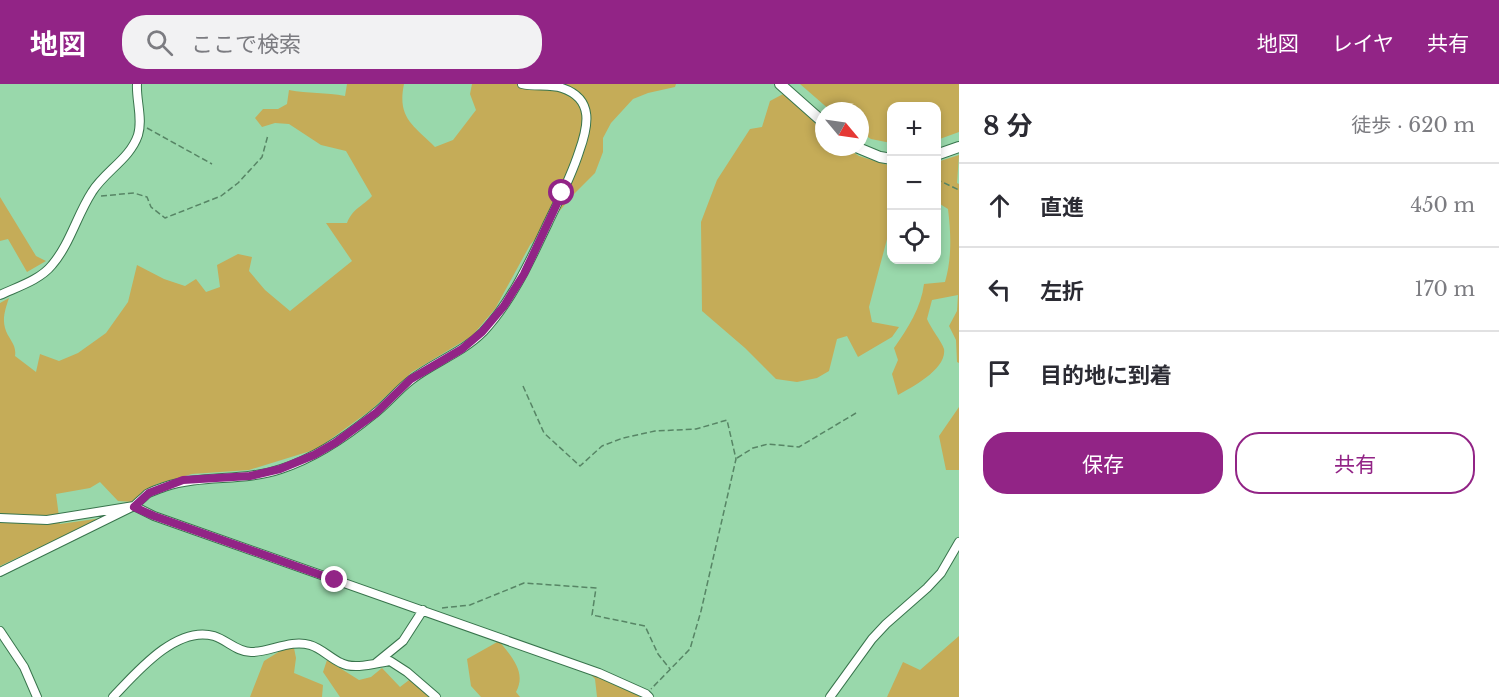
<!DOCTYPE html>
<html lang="ja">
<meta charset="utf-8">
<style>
:root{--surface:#fff;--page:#f2f2f3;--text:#2b2b33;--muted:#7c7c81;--line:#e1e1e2;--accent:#922486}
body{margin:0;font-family:"Libre Baskerville","Noto Sans JP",serif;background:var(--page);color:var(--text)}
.controls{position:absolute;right:18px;top:18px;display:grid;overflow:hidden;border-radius:12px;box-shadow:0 3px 9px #0003}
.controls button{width:54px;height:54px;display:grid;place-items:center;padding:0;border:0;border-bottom:2px solid var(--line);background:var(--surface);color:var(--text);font:30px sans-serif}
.compass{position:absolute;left:815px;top:18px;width:54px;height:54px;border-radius:50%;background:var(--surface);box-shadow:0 3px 9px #0003;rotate:119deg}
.stop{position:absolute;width:18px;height:18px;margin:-14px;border:4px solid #922486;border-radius:50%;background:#fff}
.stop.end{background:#922486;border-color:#fff;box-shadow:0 2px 6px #0008}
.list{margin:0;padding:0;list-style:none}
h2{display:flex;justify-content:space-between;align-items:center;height:78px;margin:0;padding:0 24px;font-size:26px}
h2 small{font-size:20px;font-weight:400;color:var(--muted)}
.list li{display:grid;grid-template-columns:39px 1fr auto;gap:18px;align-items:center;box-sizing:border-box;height:84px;padding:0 24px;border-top:2px solid var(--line)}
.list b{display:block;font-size:22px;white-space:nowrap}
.list em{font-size:20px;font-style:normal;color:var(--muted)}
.actions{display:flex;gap:12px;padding:18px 24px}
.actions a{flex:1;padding:14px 0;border:2px solid var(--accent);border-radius:24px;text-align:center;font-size:21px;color:var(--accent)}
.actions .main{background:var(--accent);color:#fff}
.icon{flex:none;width:33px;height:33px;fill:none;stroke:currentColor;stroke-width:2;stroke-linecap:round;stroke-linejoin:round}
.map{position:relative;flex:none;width:959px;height:613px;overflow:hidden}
header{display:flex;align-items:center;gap:36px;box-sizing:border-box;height:84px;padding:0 30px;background:var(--accent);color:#fff}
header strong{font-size:28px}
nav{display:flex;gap:33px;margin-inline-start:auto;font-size:21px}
.search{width:420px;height:54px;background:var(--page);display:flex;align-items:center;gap:15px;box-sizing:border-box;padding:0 21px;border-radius:24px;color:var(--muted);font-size:22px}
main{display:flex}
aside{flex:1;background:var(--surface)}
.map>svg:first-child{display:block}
</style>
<header>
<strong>地図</strong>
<div class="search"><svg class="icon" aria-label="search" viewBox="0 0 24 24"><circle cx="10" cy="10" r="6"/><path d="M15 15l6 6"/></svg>ここで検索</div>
<nav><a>地図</a><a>レイヤ</a><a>共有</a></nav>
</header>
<main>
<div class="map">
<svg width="959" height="613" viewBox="0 0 959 613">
<rect width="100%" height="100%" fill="#99d8ab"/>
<path fill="#c5ac58" d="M347,0h57c-7,34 9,41 31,63l18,-7 23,-30 -6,-16 2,-10h204l-1,3 -27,6 -15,6 -22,24 -8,15v14l-8,21 -20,20 -45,52 -35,64 -23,27 -60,36 -41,38 -54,39 -68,21 -57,4 -35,10 -14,8 -10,10 -15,-1 -18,-19 -10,6 -34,6 4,30 42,-6 -102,48v-263l9,-5c-3,9 -7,20 -4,30 3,11 12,16 10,28l21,16 4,-18 19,7 19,-8 28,-20 22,-31 9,-37 27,14 21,7 11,-7 10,13 14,-5 -3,-22 21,-11 14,3 -3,14 16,19 25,21 62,-50 -26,-38h21c6,-15 15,-16 25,-27l-26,-45 -25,-6 -32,-21 -14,-1 -13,4 -7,-9 8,-9h15l9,-5 2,-14c19,4 37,2 56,6z
M800,0h159v48l-22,8 -1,-34h-44l-1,37 -20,-4 -11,-7v-21h-29z
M785,9l39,39v15h21l14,9 32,10v58l-22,83 3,15 27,5 -7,10 -34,20 -11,-21 -10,3 -8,32 -12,7 -20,4 -21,-3 -31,-31 -43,-37 -1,-89 16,-42 33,-51 12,-2 8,-26z
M959,71l-2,28 2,1v179l-2,-1 -1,-22 -7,-14 8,-15 1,-16 -26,5 -5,19c3,8 15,23 17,30 3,20 -32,38 -46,46l-6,-21 6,-14 -4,-12c14,-20 27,-40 30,-64l21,-2c7,-24 6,-48 3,-73l-8,-5 -3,1v-43z
M0,113l36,59 10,5 -19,11 -19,-33 -8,2z
M959,323v63h-13l-7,-34z
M959,552v61h-72l16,-35 17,8z
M499,557c12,15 28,31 17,51l4,5h-39l-10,-11 -4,-27z
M293,559l3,15 -2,15 29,12 -1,12h-72l14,-36z
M327,576l32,20 12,-3 11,-9 18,19 13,-10 19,20h-92l-17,-25z
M587,587l46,19 7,7h-43l-2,-18z"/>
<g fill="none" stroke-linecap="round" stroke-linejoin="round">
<defs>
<path id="minor" d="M0,211c17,-8 40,-15 52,-30 18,-21 25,-50 40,-73 13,-21 38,-33 46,-57 5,-16 -2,-35 -1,-51
M0,434l47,2 87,-14 20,10 445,157 47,21 3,3
M0,488l134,-66c4,-4 9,-8 13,-12 5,-3 12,-5 17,-7 38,-13 79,-5 117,-18 34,-11 65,-32 93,-55 13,-10 24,-24 37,-34 23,-18 51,-27 72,-48 29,-31 47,-71 65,-109 11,-23 23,-46 31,-71 9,-25 16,-53 -17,-64 -12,-4 -27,-1 -40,-4
M0,547l24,36 13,30
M376,579l27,-22 20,-31
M113,613c23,-24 63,-72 101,-61 13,4 23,16 37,16 19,0 40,-13 59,-7 11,3 20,13 31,18 13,7 35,0 49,-2l17,11 29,25
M830,613l42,-58 14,-15 41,-36 14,-15 18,-31"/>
<path id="major" d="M780,0l44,39
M856,63l24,10 12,2
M936,71l23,-8"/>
</defs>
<use href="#minor" stroke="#38744c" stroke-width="10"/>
<use href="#major" stroke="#38744c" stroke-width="12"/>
<path stroke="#578565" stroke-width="1.5" stroke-dasharray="6 3" stroke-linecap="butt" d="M147,44l65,36
M936,95l23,11
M101,112l33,-3 13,4 4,10 14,11 56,-22 17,-13 24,-26 6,-22
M523,302l21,47 36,33 22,-20 21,-8 32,-7 41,-2 31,-9 9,39 -35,152 -11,38 -39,40
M737,374l16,-10 15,-4 31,3 57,-34
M442,524l28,-3 54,-22 72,5 -4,27 53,11 13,28 12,15"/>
<use href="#minor" stroke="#fff" stroke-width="8"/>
<use href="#major" stroke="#fff" stroke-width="10"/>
</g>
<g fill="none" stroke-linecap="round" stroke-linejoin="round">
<path stroke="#922486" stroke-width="8" d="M335,496l-181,-64 -20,-9 15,-14 34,-13 67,-4 30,-7 34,-14 21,-12 41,-30 35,-34 51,-30 20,-17 22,-26 20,-32 38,-81"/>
</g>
</svg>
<div class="controls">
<button>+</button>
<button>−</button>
<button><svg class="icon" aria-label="locate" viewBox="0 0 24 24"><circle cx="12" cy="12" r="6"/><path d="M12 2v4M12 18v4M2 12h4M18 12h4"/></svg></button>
</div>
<svg class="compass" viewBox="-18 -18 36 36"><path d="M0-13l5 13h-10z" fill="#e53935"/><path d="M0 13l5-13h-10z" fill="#7c7c81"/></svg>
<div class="stop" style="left:562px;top:109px"></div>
<div class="stop end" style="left:335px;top:496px"></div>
</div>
<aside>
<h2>8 分<small>徒歩 · 620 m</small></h2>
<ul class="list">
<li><svg class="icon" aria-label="ahead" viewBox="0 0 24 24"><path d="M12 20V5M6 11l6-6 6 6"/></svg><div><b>直進</b></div><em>450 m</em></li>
<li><svg class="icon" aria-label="left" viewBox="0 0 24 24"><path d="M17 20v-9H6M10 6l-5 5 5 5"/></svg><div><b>左折</b></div><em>170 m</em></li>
<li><svg class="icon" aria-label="arrive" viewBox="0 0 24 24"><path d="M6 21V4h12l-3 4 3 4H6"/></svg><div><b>目的地に到着</b></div></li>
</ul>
<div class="actions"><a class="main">保存</a><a>共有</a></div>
</aside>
</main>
